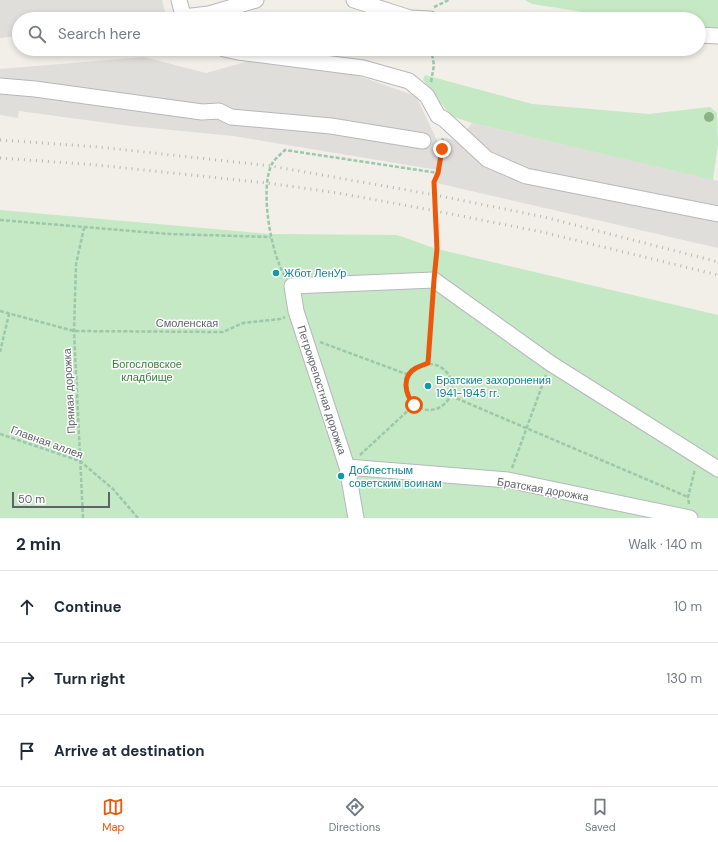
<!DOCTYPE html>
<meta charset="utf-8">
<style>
:root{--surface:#fff;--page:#f2f2f3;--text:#1f2937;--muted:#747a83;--line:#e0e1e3;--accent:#ea580c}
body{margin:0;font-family:"DM Sans",sans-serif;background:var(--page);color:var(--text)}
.scale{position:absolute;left:12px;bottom:10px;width:98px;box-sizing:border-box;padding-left:4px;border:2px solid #5f6368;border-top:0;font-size:11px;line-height:14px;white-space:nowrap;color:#5f6368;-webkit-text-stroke:3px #fff;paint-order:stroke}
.stop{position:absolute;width:12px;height:12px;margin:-9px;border:3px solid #ea580c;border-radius:50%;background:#fff}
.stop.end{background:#ea580c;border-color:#fff;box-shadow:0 1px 4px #0008}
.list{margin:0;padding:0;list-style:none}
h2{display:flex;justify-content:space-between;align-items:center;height:52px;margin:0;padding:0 16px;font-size:17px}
h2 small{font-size:13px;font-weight:400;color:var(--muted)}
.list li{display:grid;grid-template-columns:26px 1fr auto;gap:12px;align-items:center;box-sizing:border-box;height:72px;padding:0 16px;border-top:1px solid var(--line)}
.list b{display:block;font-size:15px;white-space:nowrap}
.list em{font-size:13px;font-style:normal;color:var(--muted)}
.icon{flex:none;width:22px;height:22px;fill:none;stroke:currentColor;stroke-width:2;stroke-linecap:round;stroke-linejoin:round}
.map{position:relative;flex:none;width:718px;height:518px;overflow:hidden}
.search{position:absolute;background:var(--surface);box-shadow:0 2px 6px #0003;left:12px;right:12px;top:12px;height:44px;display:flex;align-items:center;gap:10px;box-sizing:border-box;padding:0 14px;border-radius:22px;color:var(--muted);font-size:15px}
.sheet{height:268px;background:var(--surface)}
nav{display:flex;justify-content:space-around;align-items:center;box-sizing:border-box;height:56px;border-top:1px solid var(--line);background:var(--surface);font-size:11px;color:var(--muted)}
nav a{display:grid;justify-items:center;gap:2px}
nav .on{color:var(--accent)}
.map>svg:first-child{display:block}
</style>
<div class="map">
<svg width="718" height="518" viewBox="0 0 718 518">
<rect width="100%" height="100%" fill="#f1efe8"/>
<path fill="#e0deda" d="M0,0h162l5,19h-148v17l-19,2z
M144,57l62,16 50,-14 100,16 60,21 25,53 -3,21 -205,-34 -103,-10 -111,-15 -1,7 -18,-3v-46z
M472,123l246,58v67l-281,-65 8,-45 13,3z"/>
<path fill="#c5e8c5" d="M525,0h193v28l-19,-1v-8h-70l-97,-15z
M425,75l107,29 117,10 61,-7 7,6 1,31 -5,36 -241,-57 -21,-7 -28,-36z
M0,210l270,24 127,1 40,14 281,66v203h-718z"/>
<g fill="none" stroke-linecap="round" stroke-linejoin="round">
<defs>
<path id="minor" d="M179,0l5,19
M354,0l56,18 20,1
M183,17l26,-3 47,-14
M699,35l19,1
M224,49l14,3 125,16 46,13 18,15 11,20 6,3 43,40 39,17 192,38
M0,86l35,3 167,23 17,-1 12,6 100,9 92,15
M347,467l161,13 182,38
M356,518l-9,-51 -51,-156 -4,-25 142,-6 116,83 168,106"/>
</defs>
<use href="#minor" stroke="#b5b8bc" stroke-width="17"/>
<path stroke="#9cc7a9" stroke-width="2.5" stroke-dasharray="4 2" stroke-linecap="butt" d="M434,7l15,-7
M431,82l3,-17 -3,-16
M0,220l169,14 102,3
M435,267l2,-18 -3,-67 4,-9 5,-36
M285,276c-14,-22 -25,-85 -14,-110 2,-6 9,-11 14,-16l153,23
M0,311l74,20 149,1 20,-9 37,-4 5,-2
M320,342l89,33
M0,352l9,-38
M428,363l5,-67
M406 387a23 23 0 1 1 46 0a23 23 0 1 1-46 0Z
M451,396l237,101
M0,434l80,27 33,28 25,29
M360,455l54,-50
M512,468l34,-93
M689,504l-1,-7 7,-28
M83,518l-9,-187 2,-67 8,-36"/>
<use href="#minor" stroke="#fff" stroke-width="15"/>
<path stroke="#b6b7b8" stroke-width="3" stroke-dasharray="1 5" stroke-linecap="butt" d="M0,140l99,7 172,19 164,29 109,22 174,45
M0,158l97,7 170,18 71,10 98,18 106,21 176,43"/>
</g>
<circle fill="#89b387" cx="709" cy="117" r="5"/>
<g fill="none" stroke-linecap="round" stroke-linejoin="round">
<path stroke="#ea580c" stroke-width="5" d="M414,405c-9,-11 -13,-29 2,-37 3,-2 8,-3 12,-5l6,-83 3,-31 -3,-67 4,-9 4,-24"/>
</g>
<g fill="#0f9aa8" stroke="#fff" stroke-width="1.5">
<circle cx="276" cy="273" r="4"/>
<circle cx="428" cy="386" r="4"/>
<circle cx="341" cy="476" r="4"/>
</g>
<g text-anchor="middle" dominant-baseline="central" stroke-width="3" stroke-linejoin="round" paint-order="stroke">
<g font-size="11" fill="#0d838f" stroke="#fff" text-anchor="start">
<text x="284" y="273">Жбот ЛенУр</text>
<text x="436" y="380">Братские захоронения<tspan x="436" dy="13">1941-1945 гг.</tspan></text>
<text x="349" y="470">Доблестным<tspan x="349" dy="13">советским воинам</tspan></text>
</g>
<g font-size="11" fill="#5f6368" stroke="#fff">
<text x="187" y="323">Смоленская</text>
<text transform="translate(322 390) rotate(72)">Петрокрепостная дорожка</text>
<text transform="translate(69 391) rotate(-93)">Прямая дорожка</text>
<text transform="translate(47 442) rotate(20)">Главная аллея</text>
<text transform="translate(543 489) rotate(10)">Братская дорожка</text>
</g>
<g font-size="11" fill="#348238" stroke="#fff">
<text x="147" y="364">Богословское<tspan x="147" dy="13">кладбище</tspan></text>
</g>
</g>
</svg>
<div class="scale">50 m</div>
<div class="stop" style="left:414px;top:405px"></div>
<div class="stop end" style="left:442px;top:149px"></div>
<div class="search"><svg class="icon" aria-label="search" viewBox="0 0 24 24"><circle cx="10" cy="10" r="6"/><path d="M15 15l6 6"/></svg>Search here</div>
</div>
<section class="sheet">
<h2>2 min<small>Walk · 140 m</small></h2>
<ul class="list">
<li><svg class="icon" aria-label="ahead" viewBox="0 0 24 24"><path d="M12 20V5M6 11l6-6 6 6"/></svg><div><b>Continue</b></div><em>10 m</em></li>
<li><svg class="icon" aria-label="right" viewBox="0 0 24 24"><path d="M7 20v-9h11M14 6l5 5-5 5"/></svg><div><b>Turn right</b></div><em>130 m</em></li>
<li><svg class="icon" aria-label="arrive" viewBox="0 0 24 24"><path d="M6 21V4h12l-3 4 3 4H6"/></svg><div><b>Arrive at destination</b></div></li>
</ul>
</section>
<nav>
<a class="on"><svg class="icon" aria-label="map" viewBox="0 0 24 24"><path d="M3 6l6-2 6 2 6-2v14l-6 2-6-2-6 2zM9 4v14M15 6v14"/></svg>Map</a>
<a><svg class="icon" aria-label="directions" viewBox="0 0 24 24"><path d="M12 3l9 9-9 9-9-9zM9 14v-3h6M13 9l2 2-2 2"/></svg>Directions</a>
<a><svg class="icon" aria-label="saved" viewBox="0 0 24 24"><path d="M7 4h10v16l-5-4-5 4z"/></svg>Saved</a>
</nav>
